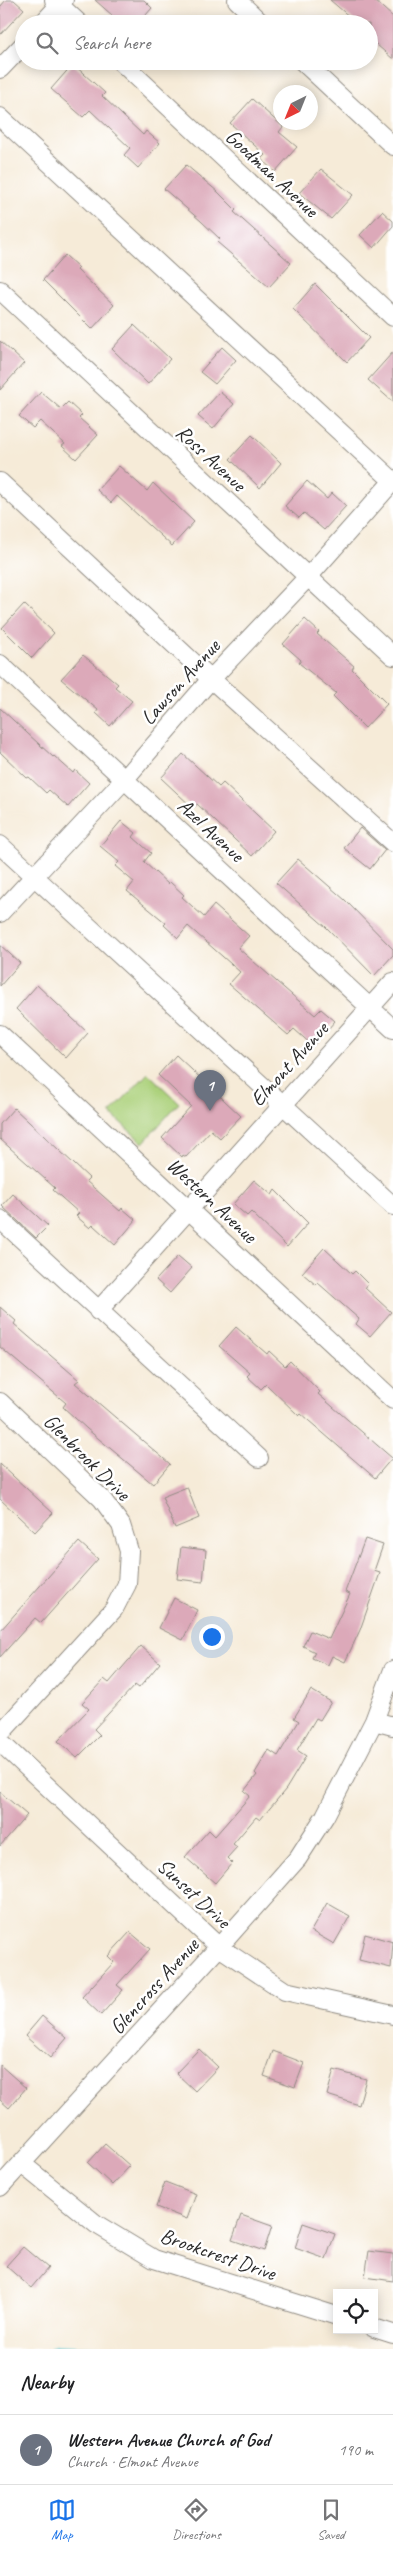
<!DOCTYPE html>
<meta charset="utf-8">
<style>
:root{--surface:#fff;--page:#f6f6f6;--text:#202124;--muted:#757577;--line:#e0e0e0;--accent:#1a73e8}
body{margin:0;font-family:Caveat,sans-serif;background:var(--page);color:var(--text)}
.controls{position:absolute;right:15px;bottom:15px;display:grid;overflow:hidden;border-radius:0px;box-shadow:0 2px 12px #0003}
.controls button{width:45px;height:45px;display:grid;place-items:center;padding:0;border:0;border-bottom:1px solid var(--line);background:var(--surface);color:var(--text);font:25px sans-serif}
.compass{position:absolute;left:273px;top:85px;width:45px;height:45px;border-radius:50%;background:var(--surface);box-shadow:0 2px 12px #0003;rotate:223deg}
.you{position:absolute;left:211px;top:1636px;width:18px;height:18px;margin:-12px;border:4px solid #fff;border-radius:50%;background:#1a73e8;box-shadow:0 0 0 8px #1a73e833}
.badge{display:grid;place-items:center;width:32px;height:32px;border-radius:50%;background:var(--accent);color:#fff;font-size:16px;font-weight:700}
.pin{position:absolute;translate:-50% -41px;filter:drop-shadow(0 1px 2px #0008)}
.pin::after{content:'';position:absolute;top:26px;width:18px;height:15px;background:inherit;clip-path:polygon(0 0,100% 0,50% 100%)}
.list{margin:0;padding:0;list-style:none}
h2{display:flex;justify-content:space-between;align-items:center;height:65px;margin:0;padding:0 20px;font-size:21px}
h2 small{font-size:16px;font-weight:400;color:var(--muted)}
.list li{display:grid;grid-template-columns:32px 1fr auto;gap:15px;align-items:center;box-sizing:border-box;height:70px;padding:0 20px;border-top:1px solid var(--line)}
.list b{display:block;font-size:19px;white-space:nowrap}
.list p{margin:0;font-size:16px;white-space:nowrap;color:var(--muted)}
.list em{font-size:16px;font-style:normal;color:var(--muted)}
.icon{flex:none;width:28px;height:28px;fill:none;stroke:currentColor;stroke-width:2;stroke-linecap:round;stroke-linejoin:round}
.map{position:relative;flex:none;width:393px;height:2349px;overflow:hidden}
.search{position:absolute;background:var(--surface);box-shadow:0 2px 12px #0003;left:15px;right:15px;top:15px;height:55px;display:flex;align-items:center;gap:12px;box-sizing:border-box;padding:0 18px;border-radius:28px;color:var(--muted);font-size:19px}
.sheet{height:135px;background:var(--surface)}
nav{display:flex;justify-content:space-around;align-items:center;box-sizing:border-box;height:70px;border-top:1px solid var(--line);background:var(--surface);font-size:14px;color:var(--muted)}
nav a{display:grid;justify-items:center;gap:2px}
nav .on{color:var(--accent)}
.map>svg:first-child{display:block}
</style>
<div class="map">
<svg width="393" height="2349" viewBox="0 0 393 2349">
<rect width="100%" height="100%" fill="#fff"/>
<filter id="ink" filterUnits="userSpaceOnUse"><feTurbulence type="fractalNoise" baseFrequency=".02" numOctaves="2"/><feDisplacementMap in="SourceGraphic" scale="10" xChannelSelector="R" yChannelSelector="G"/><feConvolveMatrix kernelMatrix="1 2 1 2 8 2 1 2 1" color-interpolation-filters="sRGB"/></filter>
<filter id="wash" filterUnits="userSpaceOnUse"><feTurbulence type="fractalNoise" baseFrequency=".0096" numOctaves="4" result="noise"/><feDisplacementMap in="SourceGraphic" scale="20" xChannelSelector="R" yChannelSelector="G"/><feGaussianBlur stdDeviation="1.12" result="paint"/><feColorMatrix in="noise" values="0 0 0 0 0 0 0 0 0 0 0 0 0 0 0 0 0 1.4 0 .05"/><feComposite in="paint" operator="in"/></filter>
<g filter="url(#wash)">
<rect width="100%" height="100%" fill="#f6ebd8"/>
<path fill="#acd17b" stroke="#6c7e53" d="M148,1073l31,30 -36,40 -33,-30z"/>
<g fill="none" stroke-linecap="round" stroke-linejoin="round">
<path stroke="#5cc9d2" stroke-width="5.5" d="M53,2349l4,-2 49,2"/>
</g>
<g id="blocks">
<path fill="#dca9b9" d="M6,0h8l10,9 -24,26v-28z
M95,0h49l8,8 -14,16h-16z
M330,0h44l19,17v42l-24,-21v-14h-11z
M73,64l32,29 -3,3 41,39 3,-4 14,12 -22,25 -14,-13 6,-7 -40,-38 -7,7 -32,-28z
M252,99l31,28 -4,5 18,15 -22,25 -14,-13 4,-4 -35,-32z
M186,165l32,27 18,18 -2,2 57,51 -22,24 -52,-45 3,-3 -19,-18 -37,-32z
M321,169l32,26 -22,24 -32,-26z
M382,211l11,10v5l-19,22 -14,-13z
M65,255l14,13 -2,2 37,35 -22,24 -49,-49z
M315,284l54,54 -22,24 -54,-53z
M134,325l36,34 -22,25 -36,-35z
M0,341l24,22 -24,27z
M222,347l14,13 -21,24 -15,-12z
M393,352v50l-25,-22z
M41,392l20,17 7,-7 14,13 -3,3 19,17 -22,24 -14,-13 3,-2 -25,-23 -7,7 -14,-12z
M220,392l14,12 -21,25 -15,-13z
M252,435l29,28 -21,25 -30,-29z
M119,466l28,25 6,-8 41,39 -22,24 -55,-50 -6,7 -14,-13z
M307,481l20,18 5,-6 14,13 -22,24 -20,-17 -5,5 -14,-12z
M24,604l30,29 -22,25 -30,-30z
M305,619l14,13 -2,2 37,32 -2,3 35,35 -22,24 -32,-32 3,-3 -37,-30 2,-3 -18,-16z
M83,655l35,29 -3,3 17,14 -22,25 -14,-13 2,-3 -37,-31z
M0,708l53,49 1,-1 19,17 2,-3 14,13 -21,24 -19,-17 -3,3 -17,-16 -2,1 -27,-26z
M183,754l36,33 4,-4 51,48 -22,25 -55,-52 -4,4 -32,-30z
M121,821l15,12 -3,4 18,16 -7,9 24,22 2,-2 14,13 -2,2 22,20 10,-12 35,31 -11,12 77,67 6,-6 14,12 -22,25 -19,-17 -6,6 -59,-51 11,-12 -52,-46 -10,12 -14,-13 2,-2 -39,-32 7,-9 -19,-16 4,-4 -19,-16z
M360,828l25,22 -15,19 -26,-21z
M298,859l47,41 48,49v6l-19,21 -48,-49 -50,-44z
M0,945l20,18 -20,23z
M37,985l51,48 -22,25 -50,-49z
M176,1055l65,61 -21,22 -9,-8 -25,27 -3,-2 -1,2 -20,-19 29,-32 -33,-31z
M14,1108l75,70 -3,3 34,30 2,-3 14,12 -21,25 -22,-20 -3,3 -14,-12 3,-3 -26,-23 2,-2 -55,-49v-15z
M254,1180l18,15 3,-5 33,33 -21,24 -36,-35 -4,4 -14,-12z
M13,1194l35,32 -12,12 -34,-32z
M324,1248l28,26 3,-3 13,13 -3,4 26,24 -21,24 -14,-12 3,-5 -41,-36 -2,2 -14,-12z
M178,1256l14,12 -22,25 -14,-13z
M0,1307l16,14 -2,3 65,56 -4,3 95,81 -17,20 -66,-55 -24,-22 3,-4 -66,-56z
M236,1327l31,27 2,-3 16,15 5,-5 30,31 -2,2 74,64 -17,20 -74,-64 -2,2 -33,-32 -5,5 -14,-13 3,-3 -31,-27z
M0,1464l53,49 -18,19 -35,-33z
M187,1487l12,31 -24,10 -13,-31z
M365,1539l18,6 -9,26 6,2 -20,57 -15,32 -13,-6 -4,9 -16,-7 3,-6 -12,-6 7,-15 19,8 21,-45 -5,-2z
M79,1542l19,17 -57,64 -6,-5 -35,39v-26z
M181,1547l25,3 -3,32 -26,-3z
M174,1598l23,12 -14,30 -24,-12z
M141,1646l19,17 -21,25 -4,-3 -41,44 6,6 -23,23 -19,-17 31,-32 -7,-6 22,-24 5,4z
M311,1690l20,12 -11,18 -4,-2 -19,32 9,6 -20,33 -26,31 -4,-3 -23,27 4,3 -10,11 5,5 -17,20 -30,-26 24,-27 6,6 35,-40 -6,-5 13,-16 -2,-2 14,-23 9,6 21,-35 -5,-3z
M0,1792l27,23 -27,31z
M327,1903l23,13 -16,28 -23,-13z
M130,1932l20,17 -33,36 6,5 -22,25 -19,-18 32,-35 -6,-6z
M365,1934l28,8 -2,26 -32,-8z
M42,2016l25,22 -17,20 -25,-22z
M199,2049l19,18 -23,24 -19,-18z
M273,2051l31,12 -9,24 -31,-11z
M0,2065l26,23 -17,20 -9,-8z
M334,2070l32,9 -7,26 -32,-10z
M105,2144l25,22 -18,19 -24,-22z
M165,2182l31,12 -9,25 -31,-12z
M241,2215l31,11 -8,25 -32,-11z
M303,2223l32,11 -9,25 -31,-11z
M23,2247l25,21 -17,20 -25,-22z
M369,2251l24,3v27l-28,-4z"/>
</g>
</g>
<g filter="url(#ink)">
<use href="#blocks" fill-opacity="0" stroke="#908b82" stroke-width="1"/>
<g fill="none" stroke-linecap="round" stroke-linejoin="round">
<defs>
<path id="minor" d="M54,0l26,24
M237,0l25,24
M42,24l22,-24
M120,61l273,256
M302,61l91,85
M0,69l24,-25
M0,117l393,364 -86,97 -96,101 -87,101 -124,133
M0,290l393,366
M0,482l211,197 182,164
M0,664l393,365
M0,845l393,361
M0,1034l393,366
M0,1219l259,239
M98,1311l295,-329
M0,1402l102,97 19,26 8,26 -2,33 -13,25 -114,125
M374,1721l19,5
M0,1742l219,205 66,44 108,24
M22,2164l74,60 58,35 183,57
M0,2187l219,-240 79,-89 27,-42 49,-95 19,-51
M374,2328l19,6"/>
</defs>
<use href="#minor" stroke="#908b82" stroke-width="20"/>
<use href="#minor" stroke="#fff" stroke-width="18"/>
</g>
</g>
<g text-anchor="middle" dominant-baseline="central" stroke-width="5" stroke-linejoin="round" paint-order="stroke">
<g font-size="21" fill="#2b2b2b" stroke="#fff">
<text transform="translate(272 173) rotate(43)">Goodman Avenue</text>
<text transform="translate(211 458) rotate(43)">Ross Avenue</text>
<text transform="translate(180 682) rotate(-48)">Lawson Avenue</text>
<text transform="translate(211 830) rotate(43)">Azel Avenue</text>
<text transform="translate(289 1064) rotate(-48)">Elmont Avenue</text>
<text transform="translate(212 1200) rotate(43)">Western Avenue</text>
<text transform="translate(87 1457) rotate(45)">Glenbrook Drive</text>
<text transform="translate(194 1893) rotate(43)">Sunset Drive</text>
<text transform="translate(154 1986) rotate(-48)">Glencross Avenue</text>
<text transform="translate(218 2254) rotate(19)">Brookcrest Drive</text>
</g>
</g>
</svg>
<div class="controls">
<button><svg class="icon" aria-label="locate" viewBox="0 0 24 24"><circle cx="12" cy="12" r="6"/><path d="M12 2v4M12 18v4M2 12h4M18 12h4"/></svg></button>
</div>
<svg class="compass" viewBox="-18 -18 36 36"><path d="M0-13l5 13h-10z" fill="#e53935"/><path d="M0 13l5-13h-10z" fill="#757577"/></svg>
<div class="you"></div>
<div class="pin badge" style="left:210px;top:1111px;background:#6b7280">1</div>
<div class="search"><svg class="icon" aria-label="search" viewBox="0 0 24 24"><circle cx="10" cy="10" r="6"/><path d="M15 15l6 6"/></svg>Search here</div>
</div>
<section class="sheet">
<h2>Nearby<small></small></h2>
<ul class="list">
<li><span class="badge" style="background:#6b7280">1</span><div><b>Western Avenue Church of God</b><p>Church · Elmont Avenue</p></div><em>190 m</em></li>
</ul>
</section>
<nav>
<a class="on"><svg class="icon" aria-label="map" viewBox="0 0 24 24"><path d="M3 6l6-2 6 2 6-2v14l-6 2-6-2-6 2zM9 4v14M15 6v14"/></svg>Map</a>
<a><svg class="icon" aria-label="directions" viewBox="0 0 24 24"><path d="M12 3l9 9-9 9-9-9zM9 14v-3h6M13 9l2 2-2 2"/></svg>Directions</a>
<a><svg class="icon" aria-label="saved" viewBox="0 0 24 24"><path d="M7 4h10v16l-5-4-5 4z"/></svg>Saved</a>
</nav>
